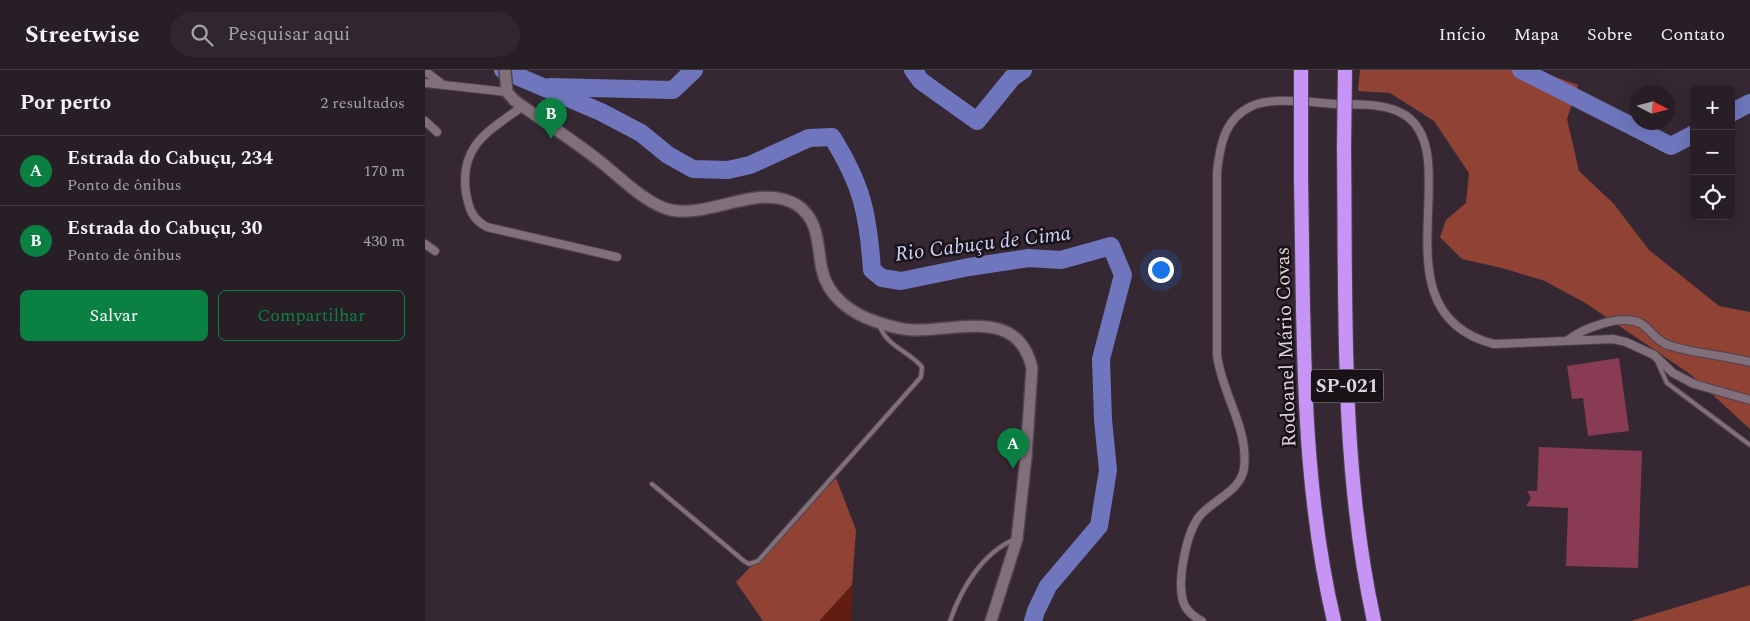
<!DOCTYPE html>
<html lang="pt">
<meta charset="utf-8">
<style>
:root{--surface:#281e26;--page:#30272e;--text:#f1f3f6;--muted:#a5a2a7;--line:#443c43;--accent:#0b8043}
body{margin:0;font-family:Spectral,serif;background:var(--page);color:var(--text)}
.controls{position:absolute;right:15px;top:15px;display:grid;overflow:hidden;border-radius:8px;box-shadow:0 5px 20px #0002}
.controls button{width:45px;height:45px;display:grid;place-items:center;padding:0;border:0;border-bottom:1px solid var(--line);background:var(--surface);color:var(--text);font:25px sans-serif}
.compass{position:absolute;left:1205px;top:15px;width:45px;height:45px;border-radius:50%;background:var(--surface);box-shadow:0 5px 20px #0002;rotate:96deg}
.you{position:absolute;left:735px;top:199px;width:18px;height:18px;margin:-12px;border:4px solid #fff;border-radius:50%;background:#1a73e8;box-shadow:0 0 0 8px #1a73e833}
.badge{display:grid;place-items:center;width:32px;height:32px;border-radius:50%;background:var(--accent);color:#fff;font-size:16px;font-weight:700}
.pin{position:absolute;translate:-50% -41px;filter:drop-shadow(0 1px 2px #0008)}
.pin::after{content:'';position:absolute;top:26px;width:18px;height:15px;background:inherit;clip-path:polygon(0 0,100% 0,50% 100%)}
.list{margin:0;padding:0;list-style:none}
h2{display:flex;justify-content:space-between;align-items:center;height:65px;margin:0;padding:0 20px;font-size:21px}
h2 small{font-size:16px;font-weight:400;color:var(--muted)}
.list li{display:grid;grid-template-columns:32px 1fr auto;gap:15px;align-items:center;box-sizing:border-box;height:70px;padding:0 20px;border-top:1px solid var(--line)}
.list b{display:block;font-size:19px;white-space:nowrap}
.list p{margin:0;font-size:16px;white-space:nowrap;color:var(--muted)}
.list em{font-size:16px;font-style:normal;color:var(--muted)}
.actions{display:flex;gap:10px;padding:15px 20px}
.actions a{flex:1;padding:11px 0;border:1px solid var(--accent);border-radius:8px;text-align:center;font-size:18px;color:var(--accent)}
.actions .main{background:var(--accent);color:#fff}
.icon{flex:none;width:28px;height:28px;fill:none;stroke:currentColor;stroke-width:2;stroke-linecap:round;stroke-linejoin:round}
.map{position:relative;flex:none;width:1325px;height:551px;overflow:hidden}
header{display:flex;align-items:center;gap:30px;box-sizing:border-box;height:70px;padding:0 25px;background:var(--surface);border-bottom:1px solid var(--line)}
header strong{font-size:24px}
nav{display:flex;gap:28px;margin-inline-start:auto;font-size:18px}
.search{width:350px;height:45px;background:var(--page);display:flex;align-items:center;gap:12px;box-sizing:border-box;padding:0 18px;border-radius:28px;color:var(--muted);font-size:19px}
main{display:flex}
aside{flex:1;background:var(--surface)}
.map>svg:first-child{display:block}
</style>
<header>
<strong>Streetwise</strong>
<div class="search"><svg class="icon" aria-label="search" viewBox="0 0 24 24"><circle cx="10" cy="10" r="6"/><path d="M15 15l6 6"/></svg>Pesquisar aqui</div>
<nav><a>Início</a><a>Mapa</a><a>Sobre</a><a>Contato</a></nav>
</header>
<main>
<aside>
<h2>Por perto<small>2 resultados</small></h2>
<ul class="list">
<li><span class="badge">A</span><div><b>Estrada do Cabuçu, 234</b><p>Ponto de ônibus</p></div><em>170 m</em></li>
<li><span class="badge">B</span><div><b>Estrada do Cabuçu, 30</b><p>Ponto de ônibus</p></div><em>430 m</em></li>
</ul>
<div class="actions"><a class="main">Salvar</a><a>Compartilhar</a></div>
</aside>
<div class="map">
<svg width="1325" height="551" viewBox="0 0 1325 551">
<rect width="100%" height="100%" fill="#362833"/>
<path fill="#621d10" d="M427,515l-1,36h-32z"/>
<path fill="#904234" d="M935,0h176l42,15 -11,34 12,52 34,32 36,47 70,56 31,6v117l-60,-55 -103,-70 -42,-23 -43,-13 -40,-9 -22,-22 6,-17 20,-17 3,-30 -35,-52 -44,-28 -32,-2z
M411,408l20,52 -4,55 -33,36h-56l-27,-39z
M1325,515v36h-119z"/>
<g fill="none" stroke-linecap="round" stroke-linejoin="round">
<path stroke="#6f76bd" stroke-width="18" d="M78,0l98,42 40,21 27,22 25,14 35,1 22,-5 59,-27 23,-1c30,48 36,76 40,133l10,8 19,3 68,-14 60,-9 32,2 50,-14 12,29 -22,84 2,61 5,50 -9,56 -51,60 -12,25 -3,10
M488,0l8,11 56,40 35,-43 11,-8
M1096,0l150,76 23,-12
M125,17l123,3 21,-20
M1306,43l19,-10"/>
</g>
<path fill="#883b52" d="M1194,288l10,73 -41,5 -5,-38 -11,1 -5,-33z
M1114,377l103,4 -4,117 -72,-2 2,-58 -42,-2 5,-8 -4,-7h10z"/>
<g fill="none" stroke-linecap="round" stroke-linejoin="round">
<defs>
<path id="lane" d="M1232,291l10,22 83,62
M227,414l92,77 5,3 9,-3 163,-184 1,-10c-13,-16 -33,-19 -42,-40
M525,551c11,-32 32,-68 65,-82"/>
<path id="street" d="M0,1l17,13
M0,13l82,9
M98,36c-34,25 -64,39 -57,87 3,16 6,26 21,34l130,30
M0,51l12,11
M0,174l10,7
M1143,270c16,-12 52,-26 72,-17 11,6 16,19 31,23 26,8 53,9 79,16
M777,551c-6,-3 -13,-8 -17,-15 -10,-20 1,-70 13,-88 12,-17 43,-26 46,-50 5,-40 -22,-73 -27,-113v-183c3,-28 8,-54 35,-66 21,-10 63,-3 87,-2 22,1 47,-1 66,11 63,41 -33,198 89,229l119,-5 13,3 28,13 19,18 21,11 56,16"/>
<path id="secondary" d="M80,0l2,22 7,8c27,20 56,38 83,59 20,15 49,46 74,51 40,8 89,-28 126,-5 23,15 20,42 25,65 6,27 30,44 55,52 12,4 24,8 37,8 44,1 104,-23 118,38l-6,89 -9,82 -26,82"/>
<path id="highway" d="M919,79c2,158 -4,317 30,472
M876,110c3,147 -1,297 33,441"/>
</defs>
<use href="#lane" stroke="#4f434c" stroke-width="6"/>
<use href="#street" stroke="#4f434c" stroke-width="10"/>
<use href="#secondary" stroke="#4f434c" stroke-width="14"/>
<use href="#highway" stroke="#4f434c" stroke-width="16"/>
<use href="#lane" stroke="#816f7c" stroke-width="4"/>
<use href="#street" stroke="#816f7c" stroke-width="8"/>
<use href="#secondary" stroke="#816f7c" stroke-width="11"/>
<use href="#highway" stroke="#c694f5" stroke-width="14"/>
<defs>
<path id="highway-bridge" d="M919,79l1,-79
M876,110v-110"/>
</defs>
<use href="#highway-bridge" stroke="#4f434c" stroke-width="16" stroke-linecap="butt"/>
<use href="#highway-bridge" stroke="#c694f5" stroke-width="14"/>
</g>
<g text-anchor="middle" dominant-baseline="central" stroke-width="5" stroke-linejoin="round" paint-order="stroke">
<rect fill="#191318" stroke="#a299a0" stroke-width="1" x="886" y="299.5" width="72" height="33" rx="4"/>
<g font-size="19" font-weight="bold" fill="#ddd3da">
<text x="922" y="316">SP-021</text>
</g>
<g font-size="20" fill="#ddd3da" stroke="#191318">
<text transform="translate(861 277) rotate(-92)">Rodoanel Mário Covas</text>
</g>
<g font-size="21" font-style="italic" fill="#cdd3fb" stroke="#191318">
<text transform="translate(558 174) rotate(-7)">Rio Cabuçu de Cima</text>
</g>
</g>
</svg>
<div class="controls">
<button>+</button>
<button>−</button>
<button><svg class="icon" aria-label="locate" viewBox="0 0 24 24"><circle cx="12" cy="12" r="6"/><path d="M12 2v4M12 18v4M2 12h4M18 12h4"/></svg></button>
</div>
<svg class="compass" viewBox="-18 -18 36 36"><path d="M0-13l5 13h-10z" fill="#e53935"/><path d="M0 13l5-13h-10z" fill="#a5a2a7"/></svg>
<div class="you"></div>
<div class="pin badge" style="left:588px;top:399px">A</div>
<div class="pin badge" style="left:126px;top:69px">B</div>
</div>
</main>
